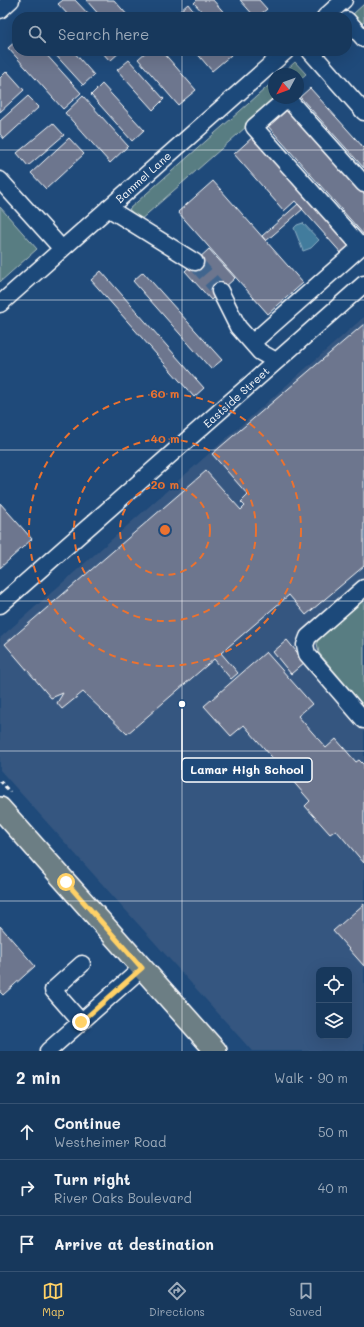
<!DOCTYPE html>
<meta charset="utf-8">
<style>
:root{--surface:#17385c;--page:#203f62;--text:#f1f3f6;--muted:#9eacbb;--line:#365272;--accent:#ffd166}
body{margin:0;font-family:Mali,sans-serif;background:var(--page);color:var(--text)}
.controls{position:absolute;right:12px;bottom:12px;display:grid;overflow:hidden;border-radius:8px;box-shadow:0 4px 16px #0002}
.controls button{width:36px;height:36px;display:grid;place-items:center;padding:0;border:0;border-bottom:1px solid var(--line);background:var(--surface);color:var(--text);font:20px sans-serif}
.compass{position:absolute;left:268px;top:68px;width:36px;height:36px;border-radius:50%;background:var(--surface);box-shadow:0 4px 16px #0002;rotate:229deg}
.stop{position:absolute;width:12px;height:12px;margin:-9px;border:3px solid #ffd166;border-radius:50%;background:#fff}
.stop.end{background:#ffd166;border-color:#fff;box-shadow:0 1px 4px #0008}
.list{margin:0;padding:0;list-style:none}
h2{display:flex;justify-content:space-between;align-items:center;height:52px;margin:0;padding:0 16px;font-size:17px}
h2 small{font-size:13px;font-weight:400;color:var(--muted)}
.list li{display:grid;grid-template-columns:26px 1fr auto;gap:12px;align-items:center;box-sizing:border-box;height:56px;padding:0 16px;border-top:1px solid var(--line)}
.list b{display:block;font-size:15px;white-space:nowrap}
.list p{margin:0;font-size:13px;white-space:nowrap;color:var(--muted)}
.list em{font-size:13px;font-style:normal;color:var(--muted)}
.icon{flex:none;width:22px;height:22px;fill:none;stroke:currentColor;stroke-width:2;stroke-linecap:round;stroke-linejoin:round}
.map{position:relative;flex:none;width:364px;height:1051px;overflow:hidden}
.search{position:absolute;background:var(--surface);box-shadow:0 4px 16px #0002;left:12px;right:12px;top:12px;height:44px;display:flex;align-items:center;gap:10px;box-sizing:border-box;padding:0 14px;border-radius:16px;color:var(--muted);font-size:15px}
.sheet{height:220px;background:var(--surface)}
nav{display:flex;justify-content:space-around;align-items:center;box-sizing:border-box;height:56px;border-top:1px solid var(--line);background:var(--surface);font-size:11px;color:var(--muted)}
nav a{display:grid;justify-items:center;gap:2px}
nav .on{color:var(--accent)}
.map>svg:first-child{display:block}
</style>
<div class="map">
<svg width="364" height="1051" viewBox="0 0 364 1051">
<rect width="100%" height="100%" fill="#1f4a7a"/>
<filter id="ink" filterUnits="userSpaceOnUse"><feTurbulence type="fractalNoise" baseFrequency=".025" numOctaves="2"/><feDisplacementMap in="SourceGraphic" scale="8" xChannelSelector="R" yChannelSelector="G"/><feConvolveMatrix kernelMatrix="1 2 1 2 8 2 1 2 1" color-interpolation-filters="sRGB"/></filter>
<g filter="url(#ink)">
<path fill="#365780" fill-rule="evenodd" d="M364,317v734h-112l-252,-281v-132zM319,970h30v66h-30z"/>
<path fill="#587d82" stroke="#acbec0" d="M364,4v18l-4,3 -8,-10z
M295,62l11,12 -8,7v-7h-16z
M274,81v17h5l-140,123 -10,-12z
M0,207l37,42 -37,33z
M364,596v110l-45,-53 -2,-10 1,-5z"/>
<path fill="#437b9d" stroke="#8eb0c4" d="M303,223l16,17 -8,8 -8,3 -9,-23 3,-3z"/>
<path fill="#6d768e" stroke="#fff" d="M63,0h12l16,17h-21l-12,-13z
M86,0h28l15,17h-28z
M197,0h16l15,17h-21l-13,-14z
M240,0h19l8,9 -10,8h-2z
M188,4l10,13h-25z
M17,40v11h26l38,42 -18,16 -55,-61z
M52,51h21l21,24 -11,10z
M101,51h20l-11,10z
M147,51h15l34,39 -18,15 -40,-46z
M195,51h33l3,4 -19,16z
M129,60l35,39 -11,11 -36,-40z
M7,71l17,19 -24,22v-34z
M102,84l42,46 -12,11 -41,-46z
M310,88l54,60v20l-64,-71z
M28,96l11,11 -35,32 -4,-5v-13z
M83,96l45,50 -18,17 -45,-50z
M288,107l76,86v42l-97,-110z
M53,123l11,12 -36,31 -11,-13z
M255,135l98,111 -10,9 -48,-54 -11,10 -50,-57z
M69,138l15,16 -38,35 -15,-16z
M213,181l90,102 -35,31 -90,-102z
M298,204l5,5 -37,32 -4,-5z
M209,249l26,29 -24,22 -26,-29z
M101,271l103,117 -10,9 -103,-117z
M143,272l79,88 -11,9 -78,-88z
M364,324v242l-58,49 -17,-20 -68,58 17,20 -7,6 -17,-20 -87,75 -44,-42 -21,17 -5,-6 6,-10 -12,5 -46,-54 201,-173 35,39 4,-4 -4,-4 7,-7 -36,-41z
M0,503l32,36 -32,29z
M287,640l18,22 -14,12 -18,-22z
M266,652l46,52 -14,12 28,32 10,-9 20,23 3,-2 5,5v98l-28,-33 -6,4 -25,-28 5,-5 -66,-76 -13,11 -27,-30z
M364,904v62l-31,-35z
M0,926l35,40 -32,29 -3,-3z"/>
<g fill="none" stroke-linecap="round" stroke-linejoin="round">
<path stroke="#41658e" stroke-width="16" stroke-dasharray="16 8" stroke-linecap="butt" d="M195,262l25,29"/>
<defs>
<path id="minor" d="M0,10l11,-10
M325,17l19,-17
M347,20l17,19
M310,51l54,61
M0,180l62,69
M108,208l87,54
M361,247l-107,-120 33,-29 77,86
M220,291l18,36 22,25 16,9
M0,304l286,-253
M252,343l112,-99
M364,588l-56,49 -3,8 2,9 57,66
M0,605l364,-321
M81,1022l-28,-32 29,-26
M48,1051l94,-83"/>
<path id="major" d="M0,808l216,243"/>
</defs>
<use href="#minor" stroke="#fff" stroke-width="19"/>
<use href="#major" stroke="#fff" stroke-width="24"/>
<path stroke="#fff" stroke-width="2.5" stroke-dasharray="4 3" stroke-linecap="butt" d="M0,781l10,11"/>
<use href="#minor" stroke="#1f4a7a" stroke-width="16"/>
<use href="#major" stroke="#6c7e84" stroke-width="21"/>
</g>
</g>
<g fill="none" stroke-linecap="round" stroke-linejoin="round" filter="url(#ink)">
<path stroke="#ffd166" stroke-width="5" d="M66,882l76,86 -61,54"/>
</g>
<path fill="none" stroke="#fff" stroke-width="1" stroke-opacity="0.55" d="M182,0v17M182,51v1000M0,150h364M0,300h364M0,450h364M0,601h364M0,751h364M0,901h364"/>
<g fill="none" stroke="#eb7230" stroke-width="2" stroke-dasharray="7 5">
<circle cx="165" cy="530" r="45"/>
<circle cx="165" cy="530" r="91"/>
<circle cx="165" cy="530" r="136"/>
</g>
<g text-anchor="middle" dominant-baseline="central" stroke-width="3" stroke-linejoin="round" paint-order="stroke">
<g font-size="11" fill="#fff" stroke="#1f4a7a">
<text transform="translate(143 177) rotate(-42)">Bammel Lane</text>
<text transform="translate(236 397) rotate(-42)">Eastside Street</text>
</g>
</g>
<circle cx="165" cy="530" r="6" fill="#eb7230" stroke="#1f4a7a" stroke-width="2"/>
<g font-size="12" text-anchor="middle" font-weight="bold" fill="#eb7230" stroke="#1f4a7a" stroke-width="3" stroke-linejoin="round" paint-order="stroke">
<text x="165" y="398">60 m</text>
<text x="165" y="443">40 m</text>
<text x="165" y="489">20 m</text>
</g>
<path fill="none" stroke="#fff" stroke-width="1.5" d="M182 704L182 770"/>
<circle fill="#fff" stroke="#1f4a7a" stroke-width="1.5" cx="182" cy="704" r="4"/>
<rect fill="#1f4a7a" stroke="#fff" stroke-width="1.5" x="182" y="758" width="130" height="24" rx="4"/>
<g font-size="12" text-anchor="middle" font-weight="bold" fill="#fff">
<text x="247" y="774">Lamar High School</text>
</g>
</svg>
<div class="controls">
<button><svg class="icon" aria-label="locate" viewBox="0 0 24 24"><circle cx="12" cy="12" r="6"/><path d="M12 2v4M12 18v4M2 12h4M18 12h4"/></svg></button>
<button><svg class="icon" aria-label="layers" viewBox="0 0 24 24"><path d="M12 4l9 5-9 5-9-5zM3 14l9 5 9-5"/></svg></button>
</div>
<svg class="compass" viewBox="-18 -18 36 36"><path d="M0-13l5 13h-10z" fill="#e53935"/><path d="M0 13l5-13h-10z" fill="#9eacbb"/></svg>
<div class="stop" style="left:66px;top:882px"></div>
<div class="stop end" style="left:81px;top:1022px"></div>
<div class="search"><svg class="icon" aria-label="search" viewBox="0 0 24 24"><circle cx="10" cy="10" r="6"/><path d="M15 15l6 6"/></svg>Search here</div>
</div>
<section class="sheet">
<h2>2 min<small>Walk · 90 m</small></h2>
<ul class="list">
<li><svg class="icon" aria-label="ahead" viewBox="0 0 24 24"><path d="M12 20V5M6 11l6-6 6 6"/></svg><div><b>Continue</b><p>Westheimer Road</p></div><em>50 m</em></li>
<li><svg class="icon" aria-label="right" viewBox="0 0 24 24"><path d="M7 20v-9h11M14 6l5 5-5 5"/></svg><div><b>Turn right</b><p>River Oaks Boulevard</p></div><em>40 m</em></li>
<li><svg class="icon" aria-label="arrive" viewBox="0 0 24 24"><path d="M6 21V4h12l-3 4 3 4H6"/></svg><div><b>Arrive at destination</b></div></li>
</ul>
</section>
<nav>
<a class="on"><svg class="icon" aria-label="map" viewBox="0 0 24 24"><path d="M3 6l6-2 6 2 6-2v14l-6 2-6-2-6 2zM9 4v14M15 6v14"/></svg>Map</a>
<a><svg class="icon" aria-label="directions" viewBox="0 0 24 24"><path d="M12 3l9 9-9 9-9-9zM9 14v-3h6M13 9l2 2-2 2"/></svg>Directions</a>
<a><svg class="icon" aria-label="saved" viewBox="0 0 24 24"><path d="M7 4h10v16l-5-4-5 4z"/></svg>Saved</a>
</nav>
